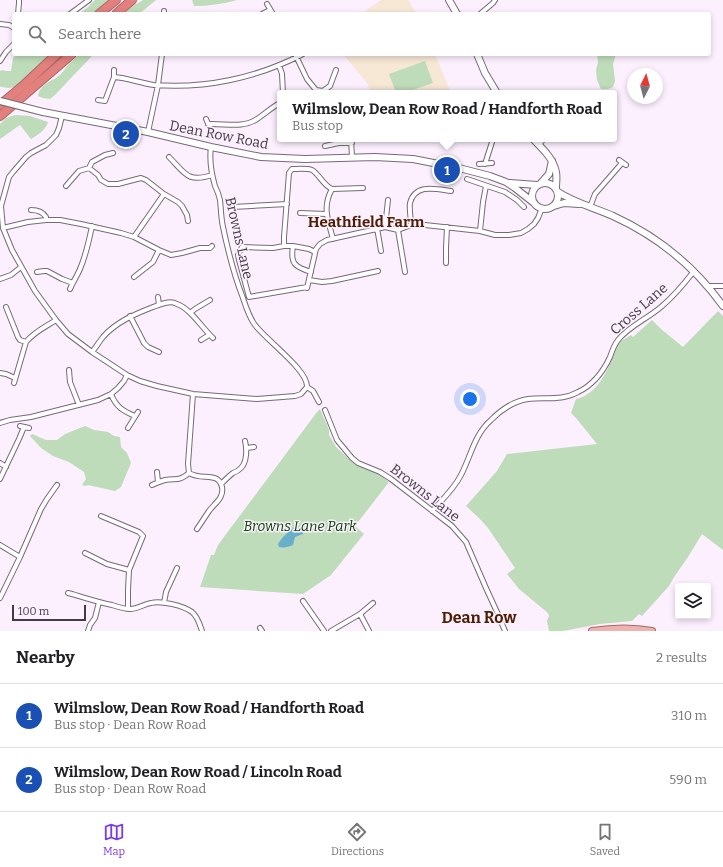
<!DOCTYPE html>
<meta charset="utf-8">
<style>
:root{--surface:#fff;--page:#f6f6f6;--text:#202124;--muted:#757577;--line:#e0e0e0;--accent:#7c3aed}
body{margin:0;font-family:Bitter,serif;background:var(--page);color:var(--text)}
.controls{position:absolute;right:12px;bottom:12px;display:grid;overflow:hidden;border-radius:4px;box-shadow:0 2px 6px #0003}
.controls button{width:36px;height:36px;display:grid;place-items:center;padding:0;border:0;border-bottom:1px solid var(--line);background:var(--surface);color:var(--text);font:20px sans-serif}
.compass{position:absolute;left:627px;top:68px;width:36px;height:36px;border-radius:50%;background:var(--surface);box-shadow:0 2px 6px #0003;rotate:6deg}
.scale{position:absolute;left:12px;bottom:10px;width:74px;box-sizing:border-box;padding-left:4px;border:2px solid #413b42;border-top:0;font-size:11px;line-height:14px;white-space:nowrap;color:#413b42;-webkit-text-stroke:3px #fceffe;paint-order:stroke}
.you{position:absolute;left:470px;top:399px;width:14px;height:14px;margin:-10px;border:3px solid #fff;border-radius:50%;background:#1a73e8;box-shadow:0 0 0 6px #1a73e833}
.badge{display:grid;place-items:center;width:26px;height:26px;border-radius:50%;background:var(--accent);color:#fff;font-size:13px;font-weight:700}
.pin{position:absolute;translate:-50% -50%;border:2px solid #fff;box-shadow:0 1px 4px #0006}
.popup{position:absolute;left:277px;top:90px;width:340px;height:52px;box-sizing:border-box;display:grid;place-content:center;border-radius:4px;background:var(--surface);filter:drop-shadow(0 1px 3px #0005);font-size:13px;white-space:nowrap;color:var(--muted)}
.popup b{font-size:15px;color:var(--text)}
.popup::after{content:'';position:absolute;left:50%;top:100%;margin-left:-8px;border:8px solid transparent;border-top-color:var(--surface)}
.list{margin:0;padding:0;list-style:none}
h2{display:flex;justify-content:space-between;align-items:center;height:52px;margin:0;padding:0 16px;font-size:17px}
h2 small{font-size:13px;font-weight:400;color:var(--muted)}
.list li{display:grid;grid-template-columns:26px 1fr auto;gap:12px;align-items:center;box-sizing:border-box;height:64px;padding:0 16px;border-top:1px solid var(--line)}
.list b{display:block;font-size:15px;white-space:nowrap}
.list p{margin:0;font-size:13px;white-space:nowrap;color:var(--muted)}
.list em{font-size:13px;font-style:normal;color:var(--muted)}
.icon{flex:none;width:22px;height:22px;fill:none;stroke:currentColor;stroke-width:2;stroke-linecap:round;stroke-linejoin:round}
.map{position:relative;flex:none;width:723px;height:631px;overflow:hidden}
.search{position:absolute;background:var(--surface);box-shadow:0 2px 6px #0003;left:12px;right:12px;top:12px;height:44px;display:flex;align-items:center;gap:10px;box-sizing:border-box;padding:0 14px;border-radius:4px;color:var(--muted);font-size:15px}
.sheet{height:180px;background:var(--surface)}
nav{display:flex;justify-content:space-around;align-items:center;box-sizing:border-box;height:56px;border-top:1px solid var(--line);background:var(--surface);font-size:11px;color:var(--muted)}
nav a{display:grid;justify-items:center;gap:2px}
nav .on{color:var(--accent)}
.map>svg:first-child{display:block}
</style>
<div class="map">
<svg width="723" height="631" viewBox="0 0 723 631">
<rect width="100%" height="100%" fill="#fceffe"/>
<path fill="#f7e7d5" d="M381,0h27l9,14h-56z
M343,54h92l16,39h-79l-5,-10z"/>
<path fill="#bedcba" d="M95,0h13l-15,14h-14l9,-7z
M143,0h13l-17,14h-15l10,-9 6,-3z
M192,0h45c-14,4 -29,6 -43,6z
M16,54h34l-35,33 -6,1 -8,-1 -1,-1v-15l2,-1 4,1h5l2,-13z
M79,54h15l-23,24 -16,17 -5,4 -7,-1 -5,-2c3,-14 15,-14 24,-23 2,-3 4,-6 6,-8 4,-4 8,-7 11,-11z
M597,54h19l-3,10 2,17 -2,6 -5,2h-7l-4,-9 -1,-10 2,-8z
M425,61l8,22 -29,10h-8l-7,-19z
M15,115l15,1 18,6c-2,8 -10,13 -17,17l-11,-14 -20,14v-15l6,-6z
M718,311l5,5v234l-21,-16 -14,23 -14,20 -5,9 -27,30 -3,-2 -7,7 -32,3 -37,7h-14l-2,-10 2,-5 -1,-3 -29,-24 -12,-15 8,-6 -27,-40 -8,-9 -14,-13 31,-35 10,-17 90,-10 -21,-26 -5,-5 5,-14c17,-3 29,-22 35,-38 2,-5 3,-12 7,-17 3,-4 9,-6 13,-9l2,2 19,-17 9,9 22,18z
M320,409l7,16 2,5v5l7,12 17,16 10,5 14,5 12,9 -34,44 9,8 -33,41 -28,19 -103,-7 11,-32h3l4,-10 99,-133z
M85,426l9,4 14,2 6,4 6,1 1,10 6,6 4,10 -10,24 -6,4 -27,-6 -3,1 -3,-1 4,-6 -2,-7 -15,-10 -16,-6 -12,-8 -11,-12 2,-2 14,6h11l8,-6z"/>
<path fill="#6aafca" d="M295,527l8,1v6l-8,3 -2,8c-5,2 -9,3 -14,2l-1,-3c4,-7 11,-13 17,-17z"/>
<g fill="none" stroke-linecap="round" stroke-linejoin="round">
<defs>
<path id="street" d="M267,4l6,10
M18,14l1,-11v-3
M70,14l19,-14
M164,14v-3
M262,14l8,-4
M480,14l13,-11 2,-3
M0,24l9,1 5,3
M295,54l12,25 9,11 7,1 7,-5 6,-16
M0,61l6,-9 8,-8
M279,65l3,9 1,19
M114,77c14,1 26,6 40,8 51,4 103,-7 149,-31
M98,100l7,1 9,-24v-7
M62,116l-3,12 -3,7 -10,10 -15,8 -5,4 -13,15 -4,5 -8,29 2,22 9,22 23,41 21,29 12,14 24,18 35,23 13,6 17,5 36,8 64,5 38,-3 6,-2 6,-7
M206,119l4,9
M208,124c17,-1 34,5 49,-5 8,-5 15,-12 23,-16
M148,132l10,-47 4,-31
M351,139l1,18
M538,145l6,-6
M325,146l14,-3h13
M211,147c-2,14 0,25 4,39 2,4 4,9 5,14 1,9 1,18 3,27 5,24 11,48 20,71 3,9 6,19 12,27 11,15 53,45 52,62
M169,157c16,16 18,26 43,18
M619,160l7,5
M479,164l13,-1
M485,164l8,-25
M89,168l3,-6 13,-7 8,-2
M467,179l38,13 12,8 7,7
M66,186l13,-15 10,-3 9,7 3,5 7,4h10l23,-6 5,2 18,14 14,8 4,4 5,9 1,6
M332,189c-10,18 -4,31 1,50
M332,189l31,-1
M233,207l54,-3
M590,207l5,-13 27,-31
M31,210c6,0 12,2 15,7v3
M300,213l26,1
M411,225c0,-7 -2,-16 -1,-22 5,-20 26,-14 41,-12
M385,227l3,-27
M3,228l25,-6 18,-2h14l21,4 40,9 13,4 25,13 12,5 11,-2 18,-5h10l2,-2
M377,228l4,23
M398,230l7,42
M480,231l3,-29 3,-16
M134,237l30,-43
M284,246v-9l5,-64 3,-4c6,0 15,-1 20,1 7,4 11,15 20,19
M293,246c-3,18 2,21 18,26
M446,263v-15l1,-21
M37,272l7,-1h3l15,8 11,4
M134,277l19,-15 6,-12
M0,279l11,-4 10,-8
M309,280l13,2 10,-1 46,-10
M707,286h16
M307,287l-58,10 -10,-37 -1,-5 4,-8 31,1 11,-2h9l16,3 6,3
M307,288l9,-39 4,-5 7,-4 54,-12 4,-1 13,3 13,-5h14l55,6 15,4h14l12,-2 7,-4 6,-5 4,-6 4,-10
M70,289c3,-7 7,-13 10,-20 6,-14 9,-28 12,-43
M158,297l1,8
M6,307l12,30 2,3 6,2
M190,313l5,-4 15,-9
M130,316l14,27 4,4 11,5
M201,340l8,-5
M92,352c4,-5 7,-10 11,-15 13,-15 32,-23 50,-30 8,-3 17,-7 24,-3 14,5 25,24 36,34
M69,370l1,12 9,23
M0,373l6,1 9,4
M14,383l12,-41c8,-10 19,-15 30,-22
M307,387l6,4 6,11
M111,394c5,13 12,17 24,22
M325,410l12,30 15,18 6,5 22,9 11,7 61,47 14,16 20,46 11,24 8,19
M0,423l10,-3 21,-3 67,-17 13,-6 7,-6 6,-7 3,-6
M20,426l9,2
M128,428l10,-16
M247,448l7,-1
M0,463l6,4
M157,472l1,10
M189,473c10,6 20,2 28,6 3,2 4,4 5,8 2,11 -7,16 -13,24 -4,6 -8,12 -12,18
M189,473l-1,-9 5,-70
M0,479l19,-40 5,-12
M221,484c4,-4 8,-8 12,-11 3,-1 6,-3 8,-5 6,-6 6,-19 4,-27
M152,485c4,-2 9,-4 13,-5 12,-2 13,2 24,-7
M432,511c10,-11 22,-22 29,-36 10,-19 13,-40 30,-55 9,-9 23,-19 37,-21 17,-2 34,2 50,-7 15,-7 25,-20 32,-35 2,-6 4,-12 8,-17 11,-14 29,-21 43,-33 12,-10 23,-23 33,-36
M101,516l38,16 4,4 -14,34 -1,20v18
M0,545l20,12
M85,553l22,11 22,6
M68,593c15,4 29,9 44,12 6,2 12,4 18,4 8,0 14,-5 21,-6 10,-3 33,3 41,9 6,5 8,13 10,19
M0,598l20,-41 21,-48 6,-10 10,-14
M303,601l21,30
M164,603l2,-11 11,-24
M360,614l9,17
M260,628l2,3
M88,631l2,-6 5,-7 4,-16
M331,631l29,-17 13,-11"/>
<path id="secondary" d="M449,0l8,14
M477,54l8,19 12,20
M43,112l105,20 63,15 50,10 44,2 70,-2 38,2 46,9 31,8 16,6 9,6 19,15
M533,139c9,9 20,19 23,33 1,5 0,11 0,16
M532 196a13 13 0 1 1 26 0a13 13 0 1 1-26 0Z
M510,183l27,2
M541,183l8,-9 3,-13
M558,192c17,11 37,16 55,24 44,20 82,51 110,90
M554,206l10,-3 15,1"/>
<path id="primary" d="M592,631c20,-3 39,-4 60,0"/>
<path id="highway" d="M99,14l17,-14
M116,14l16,-14
M0,105l25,-21 32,-30
M0,116l72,-62"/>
</defs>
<use href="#street" stroke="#78697a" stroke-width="6"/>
<use href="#secondary" stroke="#78697a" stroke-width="8"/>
<use href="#primary" stroke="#a96868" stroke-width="8"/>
<use href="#highway" stroke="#a96868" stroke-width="10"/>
<use href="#street" stroke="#fff" stroke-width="4"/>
<use href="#secondary" stroke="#fff" stroke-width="6"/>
<use href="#primary" stroke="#edb3b0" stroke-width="6"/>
<use href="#highway" stroke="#e1807c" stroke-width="8"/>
<defs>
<path id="secondary-bridge" d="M0,101l43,11"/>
</defs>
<use href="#secondary-bridge" stroke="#78697a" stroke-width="8" stroke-linecap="butt"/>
<use href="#secondary-bridge" stroke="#fff" stroke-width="6"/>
</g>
<g text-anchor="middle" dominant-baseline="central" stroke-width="3" stroke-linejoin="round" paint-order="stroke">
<g font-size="14" fill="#413b42" stroke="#fceffe">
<text transform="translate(219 135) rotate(11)">Dean Row Road</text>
<text transform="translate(239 238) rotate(77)">Browns Lane</text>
<text transform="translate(639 309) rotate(-41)">Cross Lane</text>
<text transform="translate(425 493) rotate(38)">Browns Lane</text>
</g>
<g font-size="14" font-style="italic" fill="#074504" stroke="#fceffe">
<text x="300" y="526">Browns Lane Park</text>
</g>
<g font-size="15" font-weight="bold" fill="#4d1f02" stroke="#fceffe">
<text x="366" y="222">Heathfield Farm</text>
</g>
<g font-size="16" font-weight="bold" fill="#4d1f02" stroke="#fceffe">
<text x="479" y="617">Dean Row</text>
</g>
</g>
</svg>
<div class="controls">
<button><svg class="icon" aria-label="layers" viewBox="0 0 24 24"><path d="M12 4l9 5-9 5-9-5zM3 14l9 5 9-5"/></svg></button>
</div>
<svg class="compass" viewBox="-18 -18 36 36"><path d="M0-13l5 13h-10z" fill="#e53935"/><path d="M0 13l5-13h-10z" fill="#757577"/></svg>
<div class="scale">100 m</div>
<div class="you"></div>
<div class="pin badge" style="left:447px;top:170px;background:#1a4fb4">1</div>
<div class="popup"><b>Wilmslow, Dean Row Road / Handforth Road</b>Bus stop</div>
<div class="pin badge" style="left:126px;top:134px;background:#1a4fb4">2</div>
<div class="search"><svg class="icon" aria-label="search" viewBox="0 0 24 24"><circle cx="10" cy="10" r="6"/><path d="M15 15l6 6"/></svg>Search here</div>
</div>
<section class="sheet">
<h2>Nearby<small>2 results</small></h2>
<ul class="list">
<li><span class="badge" style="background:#1a4fb4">1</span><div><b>Wilmslow, Dean Row Road / Handforth Road</b><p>Bus stop · Dean Row Road</p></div><em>310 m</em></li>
<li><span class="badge" style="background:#1a4fb4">2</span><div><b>Wilmslow, Dean Row Road / Lincoln Road</b><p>Bus stop · Dean Row Road</p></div><em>590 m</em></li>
</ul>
</section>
<nav>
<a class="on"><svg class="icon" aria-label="map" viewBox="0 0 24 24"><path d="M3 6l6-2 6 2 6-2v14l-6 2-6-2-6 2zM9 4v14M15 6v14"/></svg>Map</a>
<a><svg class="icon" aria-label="directions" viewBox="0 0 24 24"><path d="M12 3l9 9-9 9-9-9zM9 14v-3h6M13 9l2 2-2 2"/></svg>Directions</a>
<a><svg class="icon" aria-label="saved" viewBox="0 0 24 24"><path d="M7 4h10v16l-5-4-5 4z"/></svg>Saved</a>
</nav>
